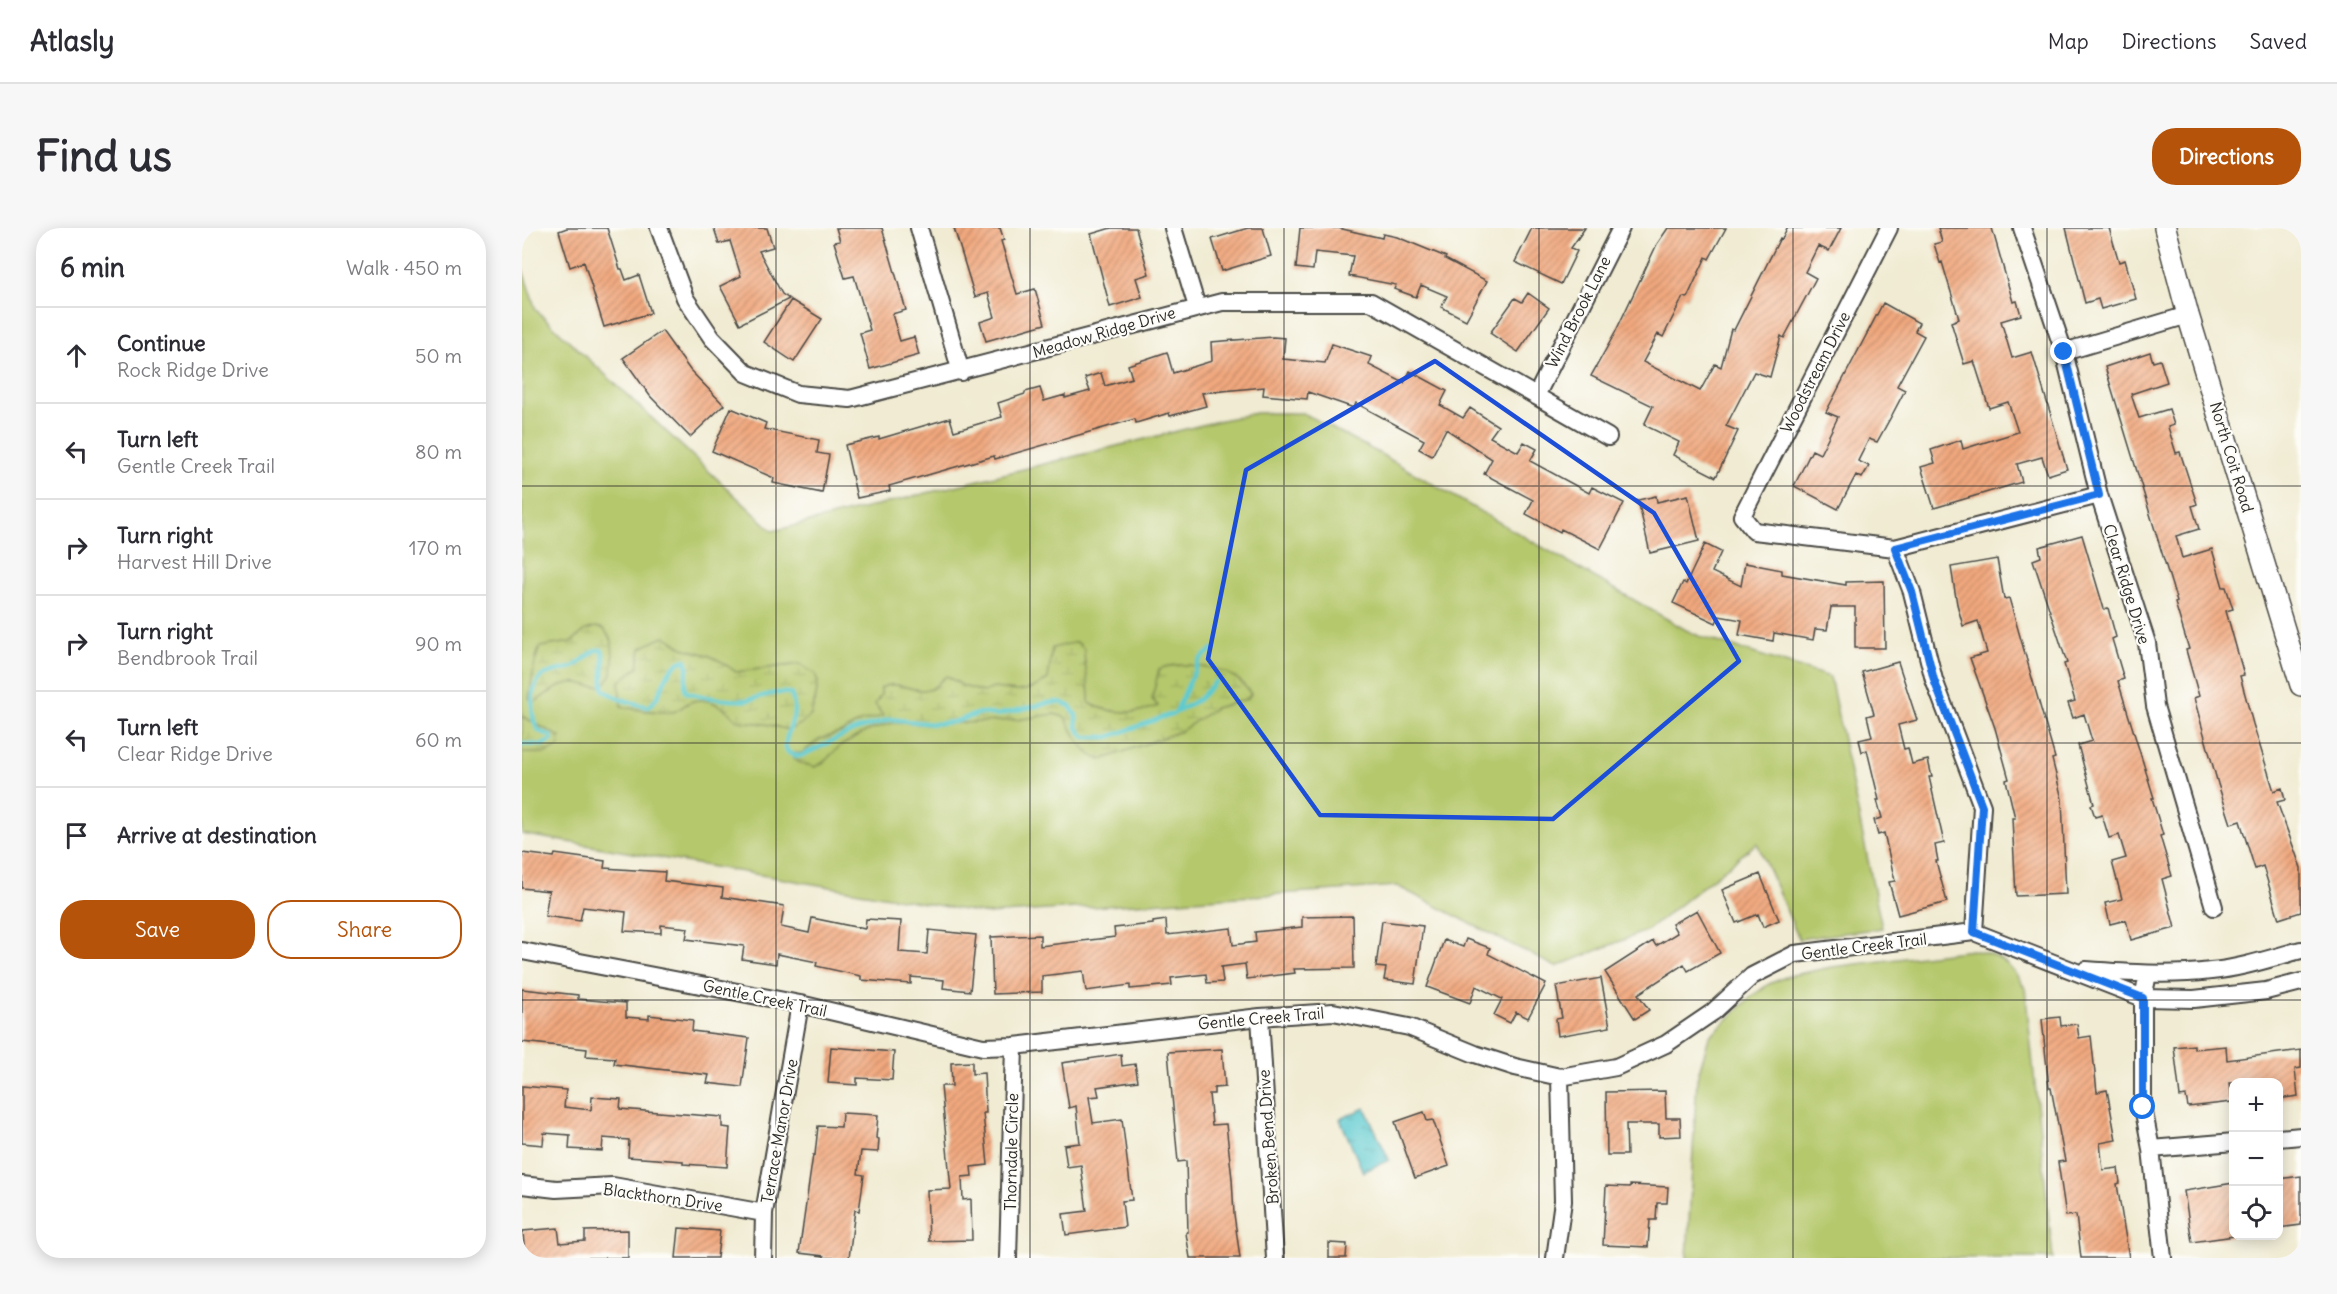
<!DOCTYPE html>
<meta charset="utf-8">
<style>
:root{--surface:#fff;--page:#f7f7f7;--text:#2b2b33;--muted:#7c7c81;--line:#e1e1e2;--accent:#b45309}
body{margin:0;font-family:Delius,sans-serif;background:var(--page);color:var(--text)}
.controls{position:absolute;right:18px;bottom:18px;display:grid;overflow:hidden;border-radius:12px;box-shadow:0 3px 15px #0003}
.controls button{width:54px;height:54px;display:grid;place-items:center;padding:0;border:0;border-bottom:2px solid var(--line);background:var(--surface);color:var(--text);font:30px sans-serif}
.stop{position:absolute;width:18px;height:18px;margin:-14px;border:4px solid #1a73e8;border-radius:50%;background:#fff}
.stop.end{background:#1a73e8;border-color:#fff;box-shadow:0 2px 6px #0008}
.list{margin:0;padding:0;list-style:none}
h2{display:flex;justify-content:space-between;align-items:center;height:78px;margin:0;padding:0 24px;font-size:26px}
h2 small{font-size:20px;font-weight:400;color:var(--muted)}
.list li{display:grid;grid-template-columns:39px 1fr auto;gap:18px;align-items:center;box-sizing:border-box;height:96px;padding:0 24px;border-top:2px solid var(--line)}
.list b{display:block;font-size:22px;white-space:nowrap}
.list p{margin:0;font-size:20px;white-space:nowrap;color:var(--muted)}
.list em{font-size:20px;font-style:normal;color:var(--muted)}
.actions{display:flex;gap:12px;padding:18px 24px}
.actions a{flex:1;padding:14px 0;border:2px solid var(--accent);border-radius:24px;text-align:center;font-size:21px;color:var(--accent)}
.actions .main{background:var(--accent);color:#fff}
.icon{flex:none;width:33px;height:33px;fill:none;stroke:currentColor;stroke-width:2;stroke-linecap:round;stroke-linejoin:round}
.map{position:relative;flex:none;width:1779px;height:1030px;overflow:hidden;border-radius:24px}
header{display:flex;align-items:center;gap:36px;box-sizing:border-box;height:84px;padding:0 30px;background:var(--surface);border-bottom:2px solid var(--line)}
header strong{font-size:28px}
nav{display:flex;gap:33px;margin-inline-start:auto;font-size:21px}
.intro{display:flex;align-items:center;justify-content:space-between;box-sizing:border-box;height:144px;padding:0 36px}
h1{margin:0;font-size:42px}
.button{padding:15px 27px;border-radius:24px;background:var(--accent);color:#fff;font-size:21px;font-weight:700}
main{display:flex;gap:36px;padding:0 36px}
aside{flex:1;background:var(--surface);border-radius:24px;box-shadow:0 3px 15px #0003}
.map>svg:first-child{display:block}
</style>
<header>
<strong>Atlasly</strong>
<nav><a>Map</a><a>Directions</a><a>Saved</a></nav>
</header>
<div class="intro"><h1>Find us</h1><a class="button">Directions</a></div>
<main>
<aside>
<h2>6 min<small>Walk · 450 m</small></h2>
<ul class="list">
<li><svg class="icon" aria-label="ahead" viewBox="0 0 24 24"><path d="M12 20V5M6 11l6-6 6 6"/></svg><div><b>Continue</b><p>Rock Ridge Drive</p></div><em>50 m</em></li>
<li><svg class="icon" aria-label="left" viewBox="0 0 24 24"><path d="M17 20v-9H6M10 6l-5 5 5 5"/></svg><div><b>Turn left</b><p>Gentle Creek Trail</p></div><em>80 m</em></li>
<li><svg class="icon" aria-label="right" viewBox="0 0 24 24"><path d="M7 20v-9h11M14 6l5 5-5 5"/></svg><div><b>Turn right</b><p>Harvest Hill Drive</p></div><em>170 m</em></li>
<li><svg class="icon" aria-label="right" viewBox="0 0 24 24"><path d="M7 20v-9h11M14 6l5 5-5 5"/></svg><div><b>Turn right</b><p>Bendbrook Trail</p></div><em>90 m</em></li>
<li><svg class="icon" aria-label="left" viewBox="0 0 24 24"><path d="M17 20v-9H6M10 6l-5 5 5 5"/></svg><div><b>Turn left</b><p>Clear Ridge Drive</p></div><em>60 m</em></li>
<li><svg class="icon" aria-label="arrive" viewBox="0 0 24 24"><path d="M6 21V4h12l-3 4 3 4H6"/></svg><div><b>Arrive at destination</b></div></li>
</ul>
<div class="actions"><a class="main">Save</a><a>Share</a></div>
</aside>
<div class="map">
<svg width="1779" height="1030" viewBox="0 0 1779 1030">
<defs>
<pattern id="wetland-marsh" width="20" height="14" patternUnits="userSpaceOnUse" patternTransform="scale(1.5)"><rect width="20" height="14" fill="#b5c86c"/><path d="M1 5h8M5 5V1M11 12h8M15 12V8" fill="none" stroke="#9cac5e"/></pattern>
<pattern id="water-ripples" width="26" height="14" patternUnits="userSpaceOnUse" patternTransform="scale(1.5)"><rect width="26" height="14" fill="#5dcad0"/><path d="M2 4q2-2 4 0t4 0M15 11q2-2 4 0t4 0" fill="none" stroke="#4da4a9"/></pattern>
<pattern id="building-hatch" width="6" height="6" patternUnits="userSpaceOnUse" patternTransform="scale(1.5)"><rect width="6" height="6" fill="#f1a87e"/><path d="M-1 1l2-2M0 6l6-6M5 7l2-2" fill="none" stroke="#c38967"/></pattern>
</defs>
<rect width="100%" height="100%" fill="#fdfcf7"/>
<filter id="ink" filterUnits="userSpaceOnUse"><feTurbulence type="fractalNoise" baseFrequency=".0167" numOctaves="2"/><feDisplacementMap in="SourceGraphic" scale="12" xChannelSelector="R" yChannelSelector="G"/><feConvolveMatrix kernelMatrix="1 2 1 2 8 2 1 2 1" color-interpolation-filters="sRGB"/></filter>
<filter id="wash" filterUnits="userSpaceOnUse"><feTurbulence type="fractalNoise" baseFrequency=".008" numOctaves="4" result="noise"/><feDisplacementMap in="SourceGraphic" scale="24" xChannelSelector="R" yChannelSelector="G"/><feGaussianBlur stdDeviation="1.35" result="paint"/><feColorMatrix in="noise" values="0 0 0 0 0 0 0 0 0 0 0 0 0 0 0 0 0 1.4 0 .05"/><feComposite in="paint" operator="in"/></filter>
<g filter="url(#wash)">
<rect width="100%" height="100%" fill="#f0ebd2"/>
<path fill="#b5c86c" stroke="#707a4c" stroke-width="1.5" d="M0,40l14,42 237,221 449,-111 34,-7h47l74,39 309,178 13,6 131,41 52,251 -83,11 -42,-96 -109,87 -92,37 -159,-81 -409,28 -466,-80z
M1450,722c29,5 38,13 53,38l28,270h-366l10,-179 12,-42 43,-41 17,-12 19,-8 44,-9z"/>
<path fill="url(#wetland-marsh)" stroke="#707a4c" stroke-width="1.5" d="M74,399l8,2 8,12 1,20 -1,13 -9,12c-10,1 -14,0 -24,-3 -15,-3 -32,11 -44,19h-3l-3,-4c3,-17 4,-36 11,-51l31,-5 15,-12z
M143,408l18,12 25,7 14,7 14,10 64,-8 15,10 3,8 -2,14 -5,19 -8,8 -14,7 -23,-6 -28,-3c-11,-13 -32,-27 -50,-18 -5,3 -10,8 -16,9 -17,0 -35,-1 -51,-6l-2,-24 19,-15 3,-19z
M555,414l7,7c0,19 6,35 5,54 21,11 47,12 69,3l-6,-7 7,-30c18,-8 58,-3 75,8 7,3 12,11 17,17l-4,5 -32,9 -34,23 -80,29c-20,-7 -26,-25 -36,-43l-11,-3 -38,6 -88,5 -27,-3 -13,2 -23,8 -25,14 -16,16 -9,5 -17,-5 -7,-7v-2h11l18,-14 22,-7 18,-10 23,-6 -8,-12 6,-9v-7c14,-9 31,4 47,2 10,-2 11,-11 19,-14l16,10 20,6 11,-4 22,3 10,-1 9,-3 13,-8 4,-31z
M0,488l38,21 -1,10 -14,6h-23z"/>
<path fill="url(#water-ripples)" stroke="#447a7e" stroke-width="1.5" d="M843,880l24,52 -26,12 -23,-53z"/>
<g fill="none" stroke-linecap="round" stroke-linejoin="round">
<path stroke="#5dcad0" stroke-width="4.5" d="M655,482l23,-51 13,-10
M0,516l20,1 10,-5 -1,-4 -12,-5c-9,-12 -10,-42 2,-54 9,-7 22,-6 32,-10 8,-4 15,-12 23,-17h6c5,14 -2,27 2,40l16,9 28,8c18,-12 14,-42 38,-47 5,9 -4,21 0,32 15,5 47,10 62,8 14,-3 30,-10 43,-6 3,7 4,16 2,24 -3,15 -19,37 8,38l54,-26 36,-11 42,5 21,-2 26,-9 17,2 51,-12 12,-1 10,4 6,9 1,12 7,10h25l68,-25 22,-13 17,-18"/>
</g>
<g id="blocks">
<path fill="url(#building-hatch)" d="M45,0h40l13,41h2l4,11 13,-5 12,38 -47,14 -20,-65 -14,5 -11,-36z
M192,0h53l6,19 -14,4 23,43 7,5 -49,25 -20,-38 21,-10 -11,-35 -11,3z
M314,0h46l24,82 -14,4 8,27 14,-4 5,18 -49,14 -10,-36 10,-3 -16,-54 -9,2 -11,-36 6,-1z
M432,0h46l4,12 -3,1 16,53 18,-5 10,35 -59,17 -6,-19 15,-5 -7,-24 -13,4z
M589,0h25l13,46 -13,4 6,19 -32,10 -19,-73z
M726,0h15l8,28 -49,15 -10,-32z
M778,0h38l44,10 1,-4 14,3 49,20 -1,2 42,22 -21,39 -25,-13 6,-11 -26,-11 -5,12 -22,-8 2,-4 -47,-9 4,-20 -38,-4 -2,18 -17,-2z
M1010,0h53l-14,20 6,3 -16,33 -46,-22z
M1146,0h58l-17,31 -3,-2 -19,41 -4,-1 -20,40 -5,-3 -15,28 57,29 15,-27 6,3 10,-38 3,1 46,-92 2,1 5,-11h54l-12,23 -11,-5 -13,26 11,6 -32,60 -3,-2 -11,41 -16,-5 -28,54 12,5 -22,46 -43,-22 6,-13 -35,-17 9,-19 -62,-30 24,-43 42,-89z
M1416,0h54l21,74 4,-1 4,14 -20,6 11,37 20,-6 35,117 -19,6 -6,-18 -25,7 5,18 -88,26 -13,-41 14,-4 -4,-13 30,-10 2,9 55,-17 -10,-30 -19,6 -15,-47 -10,3 -13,-42 8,-3 -17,-57 -2,1 -6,-19 8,-2z
M1544,0h43l10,34 6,-2 11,39 -35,10 -3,-10 -13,4z
M1006,65l21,15 -31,44 -28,-19 25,-35 7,4z
M269,72l31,19 -28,43 -30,-20z
M1361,75l36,20 -4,8 9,5 -27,50 8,4 -13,25 -15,27 -8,-3 -11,22 11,5 -7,12 -6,-3 -18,34 -44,-23 18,-36 8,4 18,-37 -12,-5z
M140,103l28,39 34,35 -34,32 -40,-41 -27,-38z
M751,109l12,1 -2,21 42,4 7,-19 40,13 -3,8 35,18 6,-12 37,20 -7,14 23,13 7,-10 28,18 -8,11 28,15 6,-10 13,7 -7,12 59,32 3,-6 32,16 -24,46 -39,-20 -1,3 -34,-18 7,-14 -49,-26 8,-15 -46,-30 -14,27 -13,-7 5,-9 -68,-37 -2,5 -46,-16 -1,7 -44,-4 1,-8 -62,6 4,13 -36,10 -1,-3 -33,10 -1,-4 -140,40 -1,-3 -105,30 1,5 -33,7 -12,-53 34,-8v2l71,-21 4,13 48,-14 -4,-14 27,-9v-2l15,-4 4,13 21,-6v3l25,-7 -5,-13 16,-5 4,13 27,-8 -4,-13 39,-13 6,21 39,-12 -1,-19z
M1628,124l3,10 7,-2 7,22 -36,12 8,24 30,-9 5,16 -6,2 8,26 4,-1 17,52 -5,2 7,23 -23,7 6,22 30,-9 11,38h3l7,22 -7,2 18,64 -4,1 13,48 21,67 8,-3 3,12 -8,2 24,66v44l-22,7 -16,-53 -8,3 -15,-48 -9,3 -13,-40 -24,-86 5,-2 -13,-46 3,-1 -14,-46 2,-1 -72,-235z
M209,180l35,15 -2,6 55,11 -2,13 12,2 -7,38 -49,-10 1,-5 -62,-27z
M1166,267l11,46 -49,12 -12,-53 18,-4 1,6z
M1560,307l22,74 4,-1 8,29 -4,2 12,40 -6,2 36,117h-2l11,37 -3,1 12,40 -10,3 13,49 -44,12 -5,-20 -16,4 -5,-21 17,-4 -10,-37 14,-4 -7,-23 -10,3 -7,-23 -7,2 -4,-12 3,-1 -16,-59 14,-4 -8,-27 -11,4 -5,-15 7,-2 -11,-37 3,-1 -34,-103 8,-3 -2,-10z
M1183,316l16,8 -9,20 29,14 4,-23 37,7v4l64,11v-3l38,-1 1,67h-30v-41h-24l-4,23 -12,-1 -2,11 -39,-7 -1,8 -34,-6 3,-15 -23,-4 -3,7 -43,-20 10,-21 3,2z
M1475,331l7,40 5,-1 46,160 -3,1 10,40 4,95 -50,2 -4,-78h3l-9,-38 3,-1 -14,-51 -25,-70 17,-5 -9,-32 -15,5 -6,-22 -6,-37z
M1376,434l19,58 -19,5 6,24 4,-1 4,16 16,-4 4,17h-3l15,66 -9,2 3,16h-2l11,41 -49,13 -9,-33 6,-1 -11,-48 -6,2 -4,-15 8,-2 -5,-18h2l-12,-50 -5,2 -3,-12 13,-3 -5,-21 7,-2 -12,-42z
M0,625l32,4 1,-3 50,7 -1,7 61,4 -1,9 59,7 -1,9 62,9 -3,21 28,6 3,-15 53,11 1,-10 35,2 -2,31 28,2 2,-24 47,5 -6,56 -27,-3 1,-8 -33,-3v7l-50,-4v-4l-45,-10 1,-4 -40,-8 -1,10 -34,-5 2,-13 -58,-7 2,-11 -27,-3v8l-37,-2 2,-19 -43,-5 -3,14 -35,-5 4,-25 -27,-3z
M1238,646l19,46 -16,7 -5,-13 -22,9 -14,-33z
M1175,682l23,43 -32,18 -4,-7 -46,30 11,16 -14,9 -30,-47 48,-31 3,5 21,-13 -5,-9z
M831,688l1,52 -60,1 1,4 -48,6 -2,-15 -24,3 2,15 -16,1 -1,-9 -35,4 1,7 -42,4v-4l-44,6 -3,-20 -41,5v16l-49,2 -2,-57 49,-2v11l75,-9 -1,-9 39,-4v-2l13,-2 1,15 64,-7 2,17 23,-3 -1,-10 47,-5v-10z
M860,693l41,5 -8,58 -31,-4 2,-12 -10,-1z
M944,711l24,9 -2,6 58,30 -18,34 -12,-6 -6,11 -16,-8 8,-16 -26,-13 -6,17 -43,-16 17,-47 19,7z
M1079,750l9,49 -52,9 -2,-17 6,-1 -6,-32z
M0,761l56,6v4l48,4v14l23,2v-4l44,5 -1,11 57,7 -7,49 -35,-4 2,-8 -95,-11 1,-6 -29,-2 1,-7 -65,-7z
M1538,789l1,9 16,-2 2,14 12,-2 6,56 10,-2 9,50 -16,3 3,27 15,-2 2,15 -3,1 12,74h-48l-5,-43 -10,1 -8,-54 7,-1 -14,-73h-2l-7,-69z
M1672,817v4l32,-3 1,14 74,-10v18l-6,1 3,27 -20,3v-16h-48l2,19 -44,5 -2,-11 -6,1 -6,-50z
M309,819l63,5 -2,28 -35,-2v7l-29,-2z
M700,821l3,38 -11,1v6h-5l3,31 14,-1 6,55 2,35 6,44h-50l-4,-25 2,-1 -2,-71 -8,1 -10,-110z
M599,826l1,12 13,-2 3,17 -41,6 2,9 -10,1 4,26 29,-4 10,81 -10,1 3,26 -59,8 -3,-21 24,-3 -6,-46 -14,2 -3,-22 16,-2 -4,-37 -7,2 -7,-45z
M450,834v12l12,-1 2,40h-3l5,52 -17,2 1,9 -10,1 1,23 8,-1 1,41 -43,1 -2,-51 24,-1 -10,-103h11l-1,-23z
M0,858l44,4 -2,17 27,3 1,-13 29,2 -1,10 102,8v10l8,1 -3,39 -44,-3v-3l-55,-4 1,-17 -26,-2 -1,13 -33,-2 1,-14 -26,-2 -1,12 -21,-2z
M1143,863l1,27h14l1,18 -22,1v-13h-33l1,31h-20l-1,-63z
M902,884l3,9 6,-1 16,46 -34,12 -20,-56z
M320,885l36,2 -2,23 3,1 -1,13 -17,-1 -3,23 6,1 -5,36 -4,-1 -6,48h-25v-2l-25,-3 14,-98h2l3,-29 23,1z
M1779,948v49l-23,3v-49z
M1712,955v53l-42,6 -8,-51z
M1108,957l38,2 -1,16h-10l-1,17h-6l-2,27 -45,-2 3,-59 24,1z
M36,1000l2,15 25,-2v-10l43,-1v28h-103l-2,-27z
M157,1000l41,3 -3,27h-41z
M807,1015l18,1 -1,14h-17z"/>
</g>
</g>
<g filter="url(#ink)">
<use href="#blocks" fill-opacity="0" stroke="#494844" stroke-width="1.5"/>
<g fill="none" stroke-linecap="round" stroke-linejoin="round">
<defs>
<path id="minor" d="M137,0l26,70 27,40 34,35 52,21 52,5 372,-97h149l237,135
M397,0l42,144
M651,0l24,79
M1367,0l-147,288 12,15 141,17 204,-53
M1500,0l42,124
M1666,87l-124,37 35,143 48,148 8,63 59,201
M1014,168l85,-168
M1373,320l17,44 22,88 48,126 -8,126
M0,723l278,53 183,43 31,-1 246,-29 73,-5 76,15 66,27 40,13 45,10 56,-10 50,-23 47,-32 39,-36 43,-22 179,-22 169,66 51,1 72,-8 35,-9
M1564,742c41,3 83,6 125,1 31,-3 60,-13 90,-21
M1626,746l-5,24v109l8,42 12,109
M738,789l15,241
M1756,910l23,-2
M1629,921l83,-7
M0,957l34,4 57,-3 151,27
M241,1030l1,-45 36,-209
M486,1030l6,-212
M1033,1030l8,-57 -3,-124"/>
<path id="tertiary" d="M1643,0l23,87 113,370"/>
</defs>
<use href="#minor" stroke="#494844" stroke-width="20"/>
<use href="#tertiary" stroke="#494844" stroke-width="24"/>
<use href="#minor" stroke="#fff" stroke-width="16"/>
<use href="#tertiary" stroke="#fff" stroke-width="21"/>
</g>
</g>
<g fill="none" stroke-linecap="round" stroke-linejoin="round" filter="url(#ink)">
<path stroke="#1a73e8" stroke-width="8" d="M1542,124l35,143 -204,53 17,44 22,88 48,126 -8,126 169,66v109"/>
</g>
<path fill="none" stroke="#1d4ed8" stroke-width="4.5" stroke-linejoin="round" d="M913,133l219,152 85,148 -186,158 -233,-4 -112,-156 38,-189z"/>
<path fill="none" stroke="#2b2b2b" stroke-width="1.5" stroke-opacity="0.55" d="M254,0v1030M508,0v1030M762,0v1030M1017,0v1030M1271,0v1030M1525,0v1030M0,258h1779M0,515h1779M0,772h1779"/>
<g text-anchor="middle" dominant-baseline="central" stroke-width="4.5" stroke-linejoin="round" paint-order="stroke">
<g font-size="16" fill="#2b2b2b" stroke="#fdfcf7">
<text transform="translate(1056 84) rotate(-63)">Wind Brook Lane</text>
<text transform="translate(582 104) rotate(-16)">Meadow Ridge Drive</text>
<text transform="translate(1293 144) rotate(-63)">Woodstream Drive</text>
<text transform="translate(1710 229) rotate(73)">North Coit Road</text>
<text transform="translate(1605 356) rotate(73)">Clear Ridge Drive</text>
<text transform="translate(1342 718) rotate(-7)">Gentle Creek Trail</text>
<text transform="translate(243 770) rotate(12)">Gentle Creek Trail</text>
<text transform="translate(739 790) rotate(-5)">Gentle Creek Trail</text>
<text transform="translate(257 903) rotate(-80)">Terrace Manor Drive</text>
<text transform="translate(746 909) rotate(-94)">Broken Bend Drive</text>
<text transform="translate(489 924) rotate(-89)">Thorndale Circle</text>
<text transform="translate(141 969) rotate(8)">Blackthorn Drive</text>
</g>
</g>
</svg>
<div class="controls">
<button>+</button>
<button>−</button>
<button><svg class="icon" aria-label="locate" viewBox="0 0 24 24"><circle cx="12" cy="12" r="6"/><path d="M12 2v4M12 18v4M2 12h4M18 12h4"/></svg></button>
</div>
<div class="stop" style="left:1621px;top:879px"></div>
<div class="stop end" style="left:1542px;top:124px"></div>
</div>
</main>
